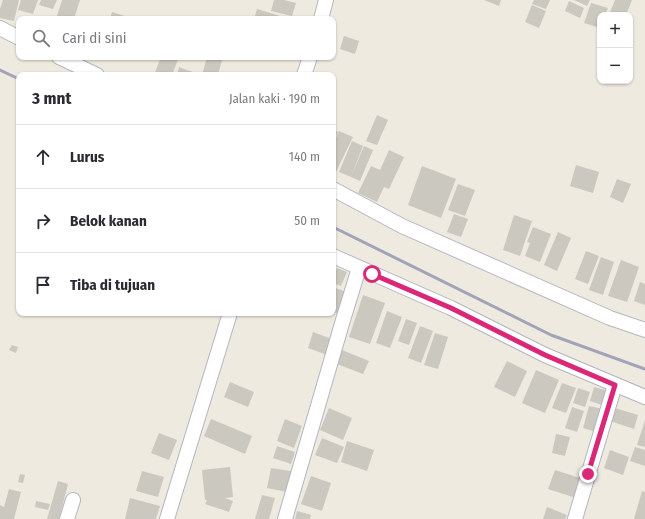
<!DOCTYPE html>
<html lang="id">
<meta charset="utf-8">
<style>
:root{--surface:#fff;--page:#f7f7f7;--text:#2b2b33;--muted:#7c7c81;--line:#e1e1e2}
body{margin:0;font-family:"Fira Sans Condensed",sans-serif;background:var(--page);color:var(--text)}
.controls{position:absolute;right:12px;top:12px;display:grid;overflow:hidden;border-radius:8px;box-shadow:0 1px 3px #0004}
.controls button{width:36px;height:36px;display:grid;place-items:center;padding:0;border:0;border-bottom:1px solid var(--line);background:var(--surface);color:var(--text);font:20px sans-serif}
.stop{position:absolute;width:12px;height:12px;margin:-9px;border:3px solid #db2777;border-radius:50%;background:#fff}
.stop.end{background:#db2777;border-color:#fff;box-shadow:0 1px 4px #0008}
.list{margin:0;padding:0;list-style:none}
h2{display:flex;justify-content:space-between;align-items:center;height:52px;margin:0;padding:0 16px;font-size:17px}
h2 small{font-size:13px;font-weight:400;color:var(--muted)}
.list li{display:grid;grid-template-columns:26px 1fr auto;gap:12px;align-items:center;box-sizing:border-box;height:64px;padding:0 16px;border-top:1px solid var(--line)}
.list b{display:block;font-size:15px;white-space:nowrap}
.list em{font-size:13px;font-style:normal;color:var(--muted)}
.icon{flex:none;width:22px;height:22px;fill:none;stroke:currentColor;stroke-width:2;stroke-linecap:round;stroke-linejoin:round}
.map{position:relative;flex:none;width:645px;height:519px;overflow:hidden}
.search{position:absolute;background:var(--surface);box-shadow:0 1px 3px #0004;left:16px;top:16px;width:320px;height:44px;display:flex;align-items:center;gap:10px;box-sizing:border-box;padding:0 14px;border-radius:8px;color:var(--muted);font-size:15px}
.panel{position:absolute;background:var(--surface);box-shadow:0 1px 3px #0004;left:16px;top:72px;width:320px;height:244px;border-radius:8px}
.map>svg:first-child{display:block}
</style>
<div class="map">
<svg width="645" height="519" viewBox="0 0 645 519">
<rect width="100%" height="100%" fill="#efeae0"/>
<path fill="#cbc8bf" d="M3,0h16l-5,21 -14,-3v-9z
M21,0h17l-5,14 -15,-4z
M41,0h16l-4,9 -14,-4z
M62,0h18l-6,19h-18z
M274,0h10l12,3 -4,13 -21,-5z
M484,0h17l-2,6z
M534,0h16l-4,9 -14,-5z
M574,0h16l-3,6z
M615,0h17l-6,15h-17z
M569,1l15,7 -4,10 -15,-7z
M591,3l17,5 -3,7h-5v13l-16,-5z
M532,5l14,6 -7,17 -14,-6z
M257,9l33,10h-36z
M112,12l22,7h-24z
M344,36l15,5 -4,13 -15,-5z
M161,57h18l-7,18h-18z
M207,57l15,3 -4,15h-16z
M179,67l19,7 -1,1h-20z
M377,115l11,5 -11,25 -11,-4z
M333,130l5,2 -5,10z
M339,131l14,6 -18,37 -2,-1v-29z
M352,141l11,5 -12,31 -12,-5z
M364,146l9,4 -13,31 -9,-4z
M389,150l15,7 -15,32 -5,-2 -7,15 -19,-9 13,-27 9,4z
M576,165l23,7 -6,21 -23,-7z
M422,166l34,13 -15,39 -33,-13z
M617,179l14,5 -8,19 -13,-6z
M458,184l17,6 -10,26 -17,-6z
M454,214l14,5 -7,18 -14,-5z
M514,215l18,6 -12,35 -17,-6z
M533,227l18,7 -11,28 -15,-6 5,-13 -3,-1z
M558,232l13,6 -14,33 -13,-6z
M586,251l13,5 -11,28 -13,-5z
M601,257l13,5 -11,33 -14,-5z
M621,260l18,7 -12,35 -19,-6z
M337,268l10,4 -6,14 -8,-3v-4z
M640,282l5,2v21l-11,-4z
M333,287l13,5 -9,21 -4,-1z
M363,295l22,8 -15,41 -21,-7z
M387,311l15,6 -12,31 -14,-5z
M406,319l11,4 -8,22 -11,-4z
M420,326l13,5 -12,32 -13,-5z
M313,332l19,7 -5,16 -19,-7z
M435,333l13,4 -10,32 -14,-4z
M12,345l6,2 -2,6 -7,-3z
M342,350l27,11 -6,13 -26,-10z
M507,361l20,10 -12,26 -21,-10z
M536,370l23,10 -14,33 -23,-10z
M230,382l24,10 -6,15 -24,-10z
M562,383l14,5 -10,25 -14,-5z
M594,387l15,4 -4,15 -15,-5z
M578,388l12,4 -5,15 -12,-4z
M589,406l14,3 -7,23 -13,-4z
M572,407l12,4 -7,21 -12,-4z
M329,408l23,10 -9,22 -23,-10z
M615,408l23,7 -4,14 -24,-8z
M211,419l41,17 -7,18 -41,-18z
M285,419l17,7 -8,22 -17,-7z
M645,420v27l-8,-2z
M159,433l18,7 -8,20 -18,-7z
M556,434l14,3 -5,19 -13,-3z
M322,438l22,9 -7,16 -22,-8z
M347,441l27,9 -7,21 -26,-9z
M277,446l18,6 -4,12 -18,-6z
M635,447l10,3v16l-15,-5z
M610,450l19,7 -6,18 -19,-7z
M230,467l3,30 -8,1 8,3 -4,11 -24,-8 2,-4h-2l-3,-30z
M271,468l20,3 -4,21 -20,-4z
M555,470l28,9 -7,19 -28,-9z
M142,471l22,6 -6,20 -22,-6z
M20,474l5,1 -2,8 -5,-1z
M311,476l20,7 -9,28 -21,-7z
M58,481l10,3 -9,35h-12z
M9,489l12,3 -7,27h-14v-14l4,2z
M642,491l3,1v27h-11z
M262,495l13,3 -6,21h-14z
M130,498l30,8 -4,13h-31z
M36,501l14,3 -2,6 -13,-3z
M547,507l20,8 -2,4h-22z
M297,511l14,4 -1,4h-15z"/>
<g fill="none" stroke-linecap="round" stroke-linejoin="round">
<defs>
<path id="minor" d="M321,19l5,-19
M0,28l19,10
M59,57l38,18
M304,75l6,-18
M333,189l69,37 208,92 35,12
M333,256l118,52 94,47 100,42
M67,519l6,-19
M167,519l63,-206
M285,519l58,-199 16,-52
M575,519l40,-134"/>
</defs>
<use href="#minor" stroke="#b4b5c1" stroke-width="16"/>
<use href="#minor" stroke="#fff" stroke-width="14"/>
<path stroke="#a3a3b8" stroke-width="3" d="M0,70l19,9
M333,227l218,108 94,34"/>
</g>
<g fill="none" stroke-linecap="round" stroke-linejoin="round">
<path stroke="#db2777" stroke-width="5" d="M372,274l79,34 94,47 70,30 -27,89"/>
</g>
</svg>
<div class="controls">
<button>+</button>
<button>−</button>
</div>
<div class="stop" style="left:372px;top:274px"></div>
<div class="stop end" style="left:588px;top:474px"></div>
<div class="search"><svg class="icon" aria-label="search" viewBox="0 0 24 24"><circle cx="10" cy="10" r="6"/><path d="M15 15l6 6"/></svg>Cari di sini</div>
<section class="panel">
<h2>3 mnt<small>Jalan kaki · 190 m</small></h2>
<ul class="list">
<li><svg class="icon" aria-label="ahead" viewBox="0 0 24 24"><path d="M12 20V5M6 11l6-6 6 6"/></svg><div><b>Lurus</b></div><em>140 m</em></li>
<li><svg class="icon" aria-label="right" viewBox="0 0 24 24"><path d="M7 20v-9h11M14 6l5 5-5 5"/></svg><div><b>Belok kanan</b></div><em>50 m</em></li>
<li><svg class="icon" aria-label="arrive" viewBox="0 0 24 24"><path d="M6 21V4h12l-3 4 3 4H6"/></svg><div><b>Tiba di tujuan</b></div></li>
</ul>
</section>
</div>
